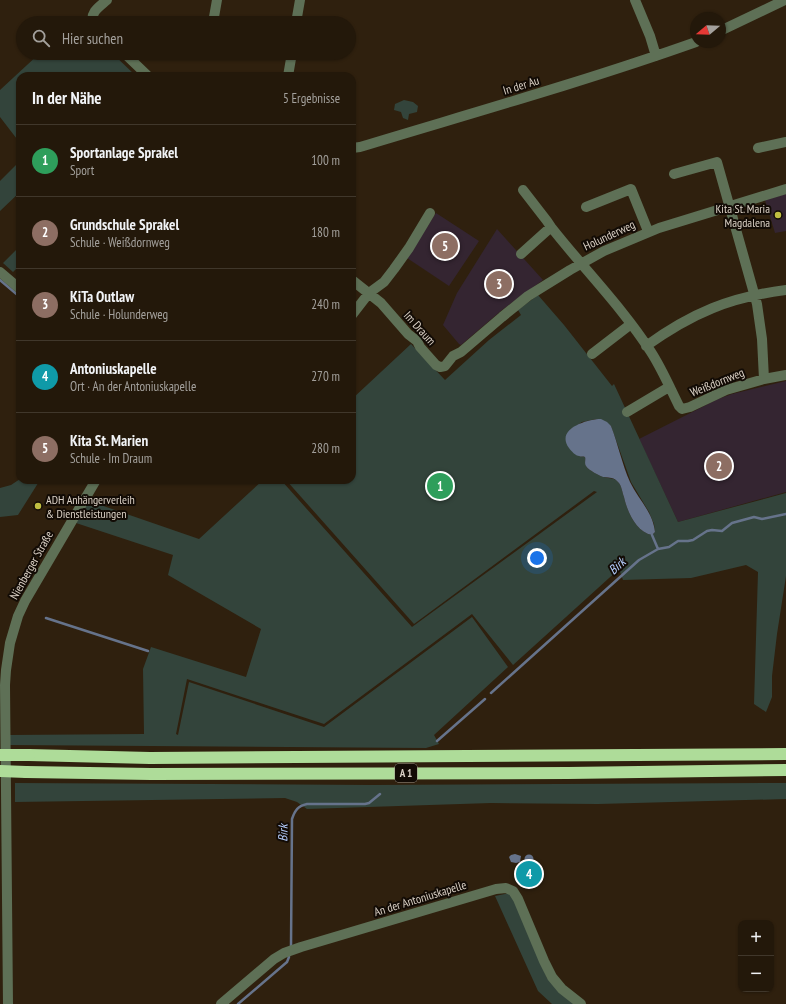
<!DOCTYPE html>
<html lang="de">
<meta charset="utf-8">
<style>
:root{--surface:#23180a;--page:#2b2113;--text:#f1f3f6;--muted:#a3a09c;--line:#40372b;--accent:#c0be41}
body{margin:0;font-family:"PT Sans Narrow",sans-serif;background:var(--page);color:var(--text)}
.controls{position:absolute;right:12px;bottom:12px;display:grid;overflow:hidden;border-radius:8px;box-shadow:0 1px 3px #0004}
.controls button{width:36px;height:36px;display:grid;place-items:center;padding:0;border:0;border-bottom:1px solid var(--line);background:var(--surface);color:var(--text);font:20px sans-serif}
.compass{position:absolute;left:690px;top:12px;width:36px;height:36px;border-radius:50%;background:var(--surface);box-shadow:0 1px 3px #0004;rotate:251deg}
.you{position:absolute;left:537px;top:558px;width:14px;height:14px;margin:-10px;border:3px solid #fff;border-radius:50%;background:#1a73e8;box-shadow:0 0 0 6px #1a73e833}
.badge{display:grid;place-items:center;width:26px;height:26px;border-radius:50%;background:var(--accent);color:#fff;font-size:13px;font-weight:700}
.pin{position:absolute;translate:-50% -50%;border:2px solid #fff;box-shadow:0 1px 4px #0006}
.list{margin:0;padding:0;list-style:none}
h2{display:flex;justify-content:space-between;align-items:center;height:52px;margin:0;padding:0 16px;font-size:17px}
h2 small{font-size:13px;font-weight:400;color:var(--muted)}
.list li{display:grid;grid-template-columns:26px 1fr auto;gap:12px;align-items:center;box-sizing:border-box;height:72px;padding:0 16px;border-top:1px solid var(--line)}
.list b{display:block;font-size:15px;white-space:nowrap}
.list p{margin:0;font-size:13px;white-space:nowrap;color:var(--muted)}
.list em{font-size:13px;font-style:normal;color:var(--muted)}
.icon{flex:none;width:22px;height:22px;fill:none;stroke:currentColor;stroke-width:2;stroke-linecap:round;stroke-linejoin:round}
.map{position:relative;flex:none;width:786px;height:1004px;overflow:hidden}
.search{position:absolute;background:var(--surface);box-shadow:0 1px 3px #0004;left:16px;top:16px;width:340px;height:44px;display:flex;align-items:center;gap:10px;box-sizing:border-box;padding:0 14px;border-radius:22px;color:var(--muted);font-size:15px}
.panel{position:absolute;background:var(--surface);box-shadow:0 1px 3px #0004;left:16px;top:72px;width:340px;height:412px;border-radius:12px}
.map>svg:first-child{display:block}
</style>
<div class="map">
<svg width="786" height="1004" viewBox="0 0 786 1004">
<rect width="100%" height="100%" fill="#2f200e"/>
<path fill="#342531" d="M786,194v37l-11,2 -10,-33z
M436,213l43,28 -30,45 -42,-28z
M497,229l46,51 -41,30 -41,35 -2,-1 -16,-19 14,-32z
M786,381v111l-108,30 -39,-83 79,-40 14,-5z"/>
<path fill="#33443b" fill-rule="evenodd" d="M40,53h72l24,23h-116v67l-20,-26v-27z
M404,100l9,2 5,4 -1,6 -8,2 -1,6 -5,-2 -2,-6 -7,-2 1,-6z
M20,161v31l-20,19v-30z
M20,246v19l-7,7 -10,-9z
M538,295l26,30 48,61 2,-2 64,138 108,-29v83l-9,58 -5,42v21l-6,15 -12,-8 4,-132 -12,-7 -55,13 -68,2 -4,-11 -106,96 -41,-51 -148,110 -137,-45 -11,55 2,1 11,-53 135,45 148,-110 36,50 -74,68 5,9 -13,4 -418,-3v-10l136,-1 -1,-65 8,-22 95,30 15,-48 -93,-54 5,-20 -97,-32 13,-22 110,38 64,-59h18l131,147 185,-135 -3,-1 -180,133 -128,-144h66v-81l59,-55 34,36 44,-40 32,-25 -3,-5zM596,419l15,7 20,56 18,30 5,12 1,8 -3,3c-16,-3 -25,-24 -28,-38 -2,-5 -2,-11 -6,-15 -4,-5 -8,-3 -14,-5 -3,0 -17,-8 -18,-11 -1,-3 0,-6 -1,-9l-6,-1 -6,-4 -3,-22 12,-8z
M20,479l20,1 -22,35 -18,2v-29l11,-3z
M15,783l357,2 414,-2v16l-188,5 -107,-1 -184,6 -10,-7 -12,-4 -270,4z
M510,893l5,8 32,77 13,14 15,12h-23l-14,-13 -43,-95z"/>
<path fill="#66738b" d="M601,419l6,3 4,4c7,18 11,38 19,56 8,17 23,30 25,50l-3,3c-16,-3 -25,-24 -28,-38 -2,-5 -2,-11 -6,-15 -4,-5 -8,-4 -14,-5 -3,0 -17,-8 -18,-11 -2,-3 0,-6 -1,-9 -2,-1 -4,0 -6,-1 -3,0 -8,-5 -10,-8 -14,-19 18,-29 32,-29z
M515,854l6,2 -1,6 -4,1 -5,-1 -2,-5 2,-2z
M524.5 859a4.5 4.5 0 1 1 9 0a4.5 4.5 0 1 1-9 0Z"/>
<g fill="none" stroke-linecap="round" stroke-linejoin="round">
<path stroke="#66738b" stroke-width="2.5" d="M0,280l20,17
M652,535l6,14
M46,618l102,33
M491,693l148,-133 19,-11 11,-2 9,-6h10l5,-1 14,-9 5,-1 10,1 10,-8 22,-6 8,2 24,-5
M437,741l48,-42
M291,946l1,-127c3,-9 6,-13 15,-15h58l4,-1 11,-9
M238,1004l49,-42 2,-5"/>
<path stroke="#5e7056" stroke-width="10" d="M635,0l15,36 6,20
M214,17l3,-17
M93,23c-3,-11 6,-16 14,-23
M296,23l4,-23
M720,31l65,-31
M124,53l24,23
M288,76l4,-23
M352,148l8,-1c112,-34 226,-66 336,-105
M758,148l28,-6
M674,174l43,-12 40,142 5,35 2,40 22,-4
M523,190l24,31 4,6c33,42 71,80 100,125 11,17 19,36 28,54l3,3 8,-2 36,-17 38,-11
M586,207l45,-18 17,42
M521,254l30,-27
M0,272l20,17
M352,280l29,23 27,31 9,7 3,6 16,18 4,2 5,-1 8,-10 8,-4 41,-35 26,-21 42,-26 34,-19 55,-23 127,-39
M352,315l17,-22 15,-11 10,-13 15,-21 21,-35
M646,346c46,-33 84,-49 140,-56
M592,354l39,-30
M627,412l42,-25
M8,1004l-3,-319 1,-15 4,-27 8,-27 7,-15 71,-121
M221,1004l53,-45 10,-6 17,-6 195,-58 10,-1 7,3 5,8 26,62 8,16 10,12 19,15"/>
<path stroke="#aedc99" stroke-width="12" d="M29,755l121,3 636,-4
M26,772l125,2 417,-1 218,-3"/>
<path stroke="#aedc99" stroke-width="12" d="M0,755h29
M0,771l26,1"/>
</g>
<g fill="#c0be41" stroke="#120b05" stroke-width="1.5">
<circle cx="778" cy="215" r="4"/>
<circle cx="38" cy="506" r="4"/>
</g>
<g text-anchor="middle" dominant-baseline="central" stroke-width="4" stroke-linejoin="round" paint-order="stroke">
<rect fill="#120b05" stroke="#9f968c" stroke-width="1" x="395" y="764" width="22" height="18" rx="3"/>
<g font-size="11" font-weight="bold" fill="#dbd1c6">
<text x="406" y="773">A 1</text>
</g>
<g font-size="12" fill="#dbd1c6" stroke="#120b05">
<text transform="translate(521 85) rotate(-17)">In der Au</text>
<text transform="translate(609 235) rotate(-25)">Holunderweg</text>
<text transform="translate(420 328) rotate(48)">Im Draum</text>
<text transform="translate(717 382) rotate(-22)">Weißdornweg</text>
<text transform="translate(31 565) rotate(-61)">Nienberger Straße</text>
<text transform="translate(420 898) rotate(-17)">An der Antoniuskapelle</text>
</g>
<g font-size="12" fill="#dbd1c6" stroke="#120b05" text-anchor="end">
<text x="770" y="208">Kita St. Maria<tspan x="770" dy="14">Magdalena</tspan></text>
<text x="46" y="499" text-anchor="start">ADH Anhängerverleih<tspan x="46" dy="14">&amp; Dienstleistungen</tspan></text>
</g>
<g font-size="13" font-style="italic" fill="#b4ccfb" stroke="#120b05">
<text transform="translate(617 566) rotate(-42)">Birk</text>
<text transform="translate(283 833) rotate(-89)">Birk</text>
</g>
</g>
</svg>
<div class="controls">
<button>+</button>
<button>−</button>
</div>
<svg class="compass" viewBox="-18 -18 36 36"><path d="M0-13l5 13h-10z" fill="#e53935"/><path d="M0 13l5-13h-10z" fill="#a3a09c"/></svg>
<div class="you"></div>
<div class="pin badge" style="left:440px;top:486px;background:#2e9e5b">1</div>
<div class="pin badge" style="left:719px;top:466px;background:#8d6e63">2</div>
<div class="pin badge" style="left:499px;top:284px;background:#8d6e63">3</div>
<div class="pin badge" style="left:529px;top:874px;background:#0f9aa8">4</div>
<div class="pin badge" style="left:445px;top:246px;background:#8d6e63">5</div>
<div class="search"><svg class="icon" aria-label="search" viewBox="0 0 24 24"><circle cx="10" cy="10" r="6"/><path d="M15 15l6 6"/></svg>Hier suchen</div>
<section class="panel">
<h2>In der Nähe<small>5 Ergebnisse</small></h2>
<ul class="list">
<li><span class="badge" style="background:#2e9e5b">1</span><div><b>Sportanlage Sprakel</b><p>Sport</p></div><em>100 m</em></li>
<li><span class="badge" style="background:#8d6e63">2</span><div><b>Grundschule Sprakel</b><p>Schule · Weißdornweg</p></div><em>180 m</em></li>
<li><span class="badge" style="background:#8d6e63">3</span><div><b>KiTa Outlaw</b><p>Schule · Holunderweg</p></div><em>240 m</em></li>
<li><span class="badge" style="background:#0f9aa8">4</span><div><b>Antoniuskapelle</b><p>Ort · An der Antoniuskapelle</p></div><em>270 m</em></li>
<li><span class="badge" style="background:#8d6e63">5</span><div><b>Kita St. Marien</b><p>Schule · Im Draum</p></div><em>280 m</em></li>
</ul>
</section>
</div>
